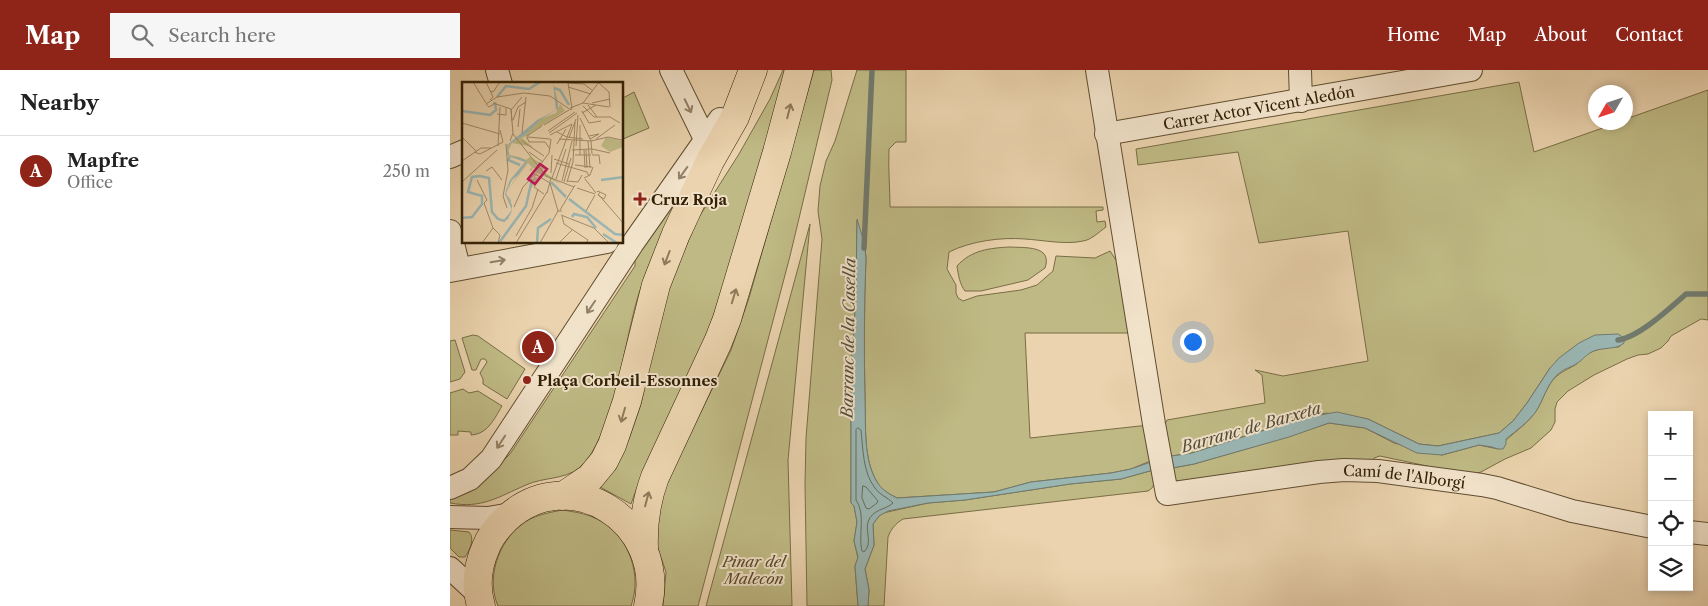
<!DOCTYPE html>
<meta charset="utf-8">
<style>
:root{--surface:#fff;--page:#f6f6f6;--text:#222;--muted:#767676;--line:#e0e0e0;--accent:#8f2418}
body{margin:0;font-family:"Libre Caslon Text",serif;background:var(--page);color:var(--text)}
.controls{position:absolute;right:15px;bottom:15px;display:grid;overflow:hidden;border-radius:0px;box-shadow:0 2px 8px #0003}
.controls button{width:45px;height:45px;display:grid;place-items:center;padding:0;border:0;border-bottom:1px solid var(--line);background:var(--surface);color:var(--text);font:25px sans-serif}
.compass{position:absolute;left:1138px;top:15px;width:45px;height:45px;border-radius:50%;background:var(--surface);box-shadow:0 2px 8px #0003;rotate:231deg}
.you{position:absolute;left:742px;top:271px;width:18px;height:18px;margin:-12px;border:4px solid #fff;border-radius:50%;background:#1a73e8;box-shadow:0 0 0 8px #1a73e833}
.badge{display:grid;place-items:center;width:32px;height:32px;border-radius:50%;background:var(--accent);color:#fff;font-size:16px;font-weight:700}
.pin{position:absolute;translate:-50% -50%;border:2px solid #fff;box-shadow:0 1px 5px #0006}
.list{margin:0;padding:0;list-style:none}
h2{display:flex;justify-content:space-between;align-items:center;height:65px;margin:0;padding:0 20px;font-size:21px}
h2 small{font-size:16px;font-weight:400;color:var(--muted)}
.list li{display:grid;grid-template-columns:32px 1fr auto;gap:15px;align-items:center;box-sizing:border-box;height:70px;padding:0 20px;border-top:1px solid var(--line)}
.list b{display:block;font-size:19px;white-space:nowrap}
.list p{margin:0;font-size:16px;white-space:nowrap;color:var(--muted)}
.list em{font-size:16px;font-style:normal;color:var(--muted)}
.icon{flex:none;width:28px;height:28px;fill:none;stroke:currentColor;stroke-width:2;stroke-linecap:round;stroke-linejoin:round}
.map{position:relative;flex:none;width:1258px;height:536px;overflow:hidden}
header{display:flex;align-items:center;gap:30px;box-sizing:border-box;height:70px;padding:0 25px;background:var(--accent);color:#fff}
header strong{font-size:24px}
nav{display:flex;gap:28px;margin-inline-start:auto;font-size:18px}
.search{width:350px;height:45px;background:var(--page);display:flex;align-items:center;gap:12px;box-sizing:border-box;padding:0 18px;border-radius:0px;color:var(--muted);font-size:19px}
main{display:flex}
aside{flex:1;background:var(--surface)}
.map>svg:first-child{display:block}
</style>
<header>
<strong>Map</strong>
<div class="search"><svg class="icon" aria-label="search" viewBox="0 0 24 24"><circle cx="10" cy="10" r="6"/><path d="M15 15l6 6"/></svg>Search here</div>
<nav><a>Home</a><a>Map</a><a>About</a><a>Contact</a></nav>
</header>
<main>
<aside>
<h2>Nearby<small></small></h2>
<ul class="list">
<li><span class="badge">A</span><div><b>Mapfre</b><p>Office</p></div><em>250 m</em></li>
</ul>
</aside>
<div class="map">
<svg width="1258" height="536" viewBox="0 0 1258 536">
<rect width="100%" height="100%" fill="#ead3ae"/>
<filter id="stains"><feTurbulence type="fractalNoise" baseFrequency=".004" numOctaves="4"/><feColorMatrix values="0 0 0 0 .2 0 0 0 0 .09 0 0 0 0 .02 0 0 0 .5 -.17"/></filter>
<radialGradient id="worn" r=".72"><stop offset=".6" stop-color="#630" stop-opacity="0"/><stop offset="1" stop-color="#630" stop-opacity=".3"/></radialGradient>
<path fill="#bfba85" stroke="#796d45" d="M333,0h9l-84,263 -69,149 -8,22 -31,-17 16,-22 13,-26 12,-35 25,-113 33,-74 40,-63 31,-55z
M364,0h17l1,10 -42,176 -92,350h-35l3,-34 -12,-35 1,-30 76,-157 18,-52z
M407,0h49v72h-10l-7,7c-1,20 1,38 1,58h213v3l-7,1 1,11 8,-1 1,6c-7,5 -15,13 -23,14 -17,4 -41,-1 -58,-2 -24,-2 -54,2 -76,13l-2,17 9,16v8l2,5 5,3 14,-5 44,-6 16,-5 16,-14 3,-15 39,2 15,-7 8,12 10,70h-103l5,105 119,-13 6,34 -24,10 -20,4 -80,9 -37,10 -97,6c-8,-4 -15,-8 -20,-16 -14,-23 -11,-56 -12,-82 -1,-48 -1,-94 1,-142l-1,-10 -8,-27 -1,75 -5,73v133l3,4 3,16 -3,19 4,17 -3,8 3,40h-51l-2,-122 1,-46 16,-199 -4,-28 2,-25 6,-25 9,-20z
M1069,12l15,70 83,-29 9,-1v-3l82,-29v230l-7,-1 -30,17 -3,5 -7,7 -13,6 -10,1 -11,4 -33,16 -26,16 -11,11 -2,7v13l-4,8 -20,18 -26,11 -24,13 -6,2 -34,-2 -14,-6 -47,-10 -6,2 1,8 -199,16 -9,-13 27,-5 69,-20 66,-21 36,5 29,15 48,12 37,-10 19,4c10,-13 25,-21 36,-35 7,-9 10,-21 16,-30 7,-11 15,-13 25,-19 4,-2 4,-5 7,-8 10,-8 26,-10 37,-10l5,-8 -74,29 -23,35 -14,18 -14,12 -61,13 -19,-2 -51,-25 -42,-6 -40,10 -94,30 -27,4 -1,-31 3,-6 98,-17 -3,-28 -7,-5 28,6 85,-15 -20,-130 -89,12 -21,-91 -100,13 -2,-16z
M184,22l15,36 -26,11v-41z
M226,123l5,3c-15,30 -30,61 -41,94 -15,44 -26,149 -61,178 -15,12 -36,9 -53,17 -28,12 -44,24 -76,18v-7l50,-32 10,-10 125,-188v-8z
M360,154l-22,236 4,146h-86z
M560,177c14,1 43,-2 35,21l-17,12 -47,11h-16c-5,-6 -7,-17 -8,-25 14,-16 33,-18 53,-19z
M23,265l5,1 47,33 -18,30 -24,-15v-5l-3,-6 7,-11 -2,-3h-4l-5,11h-4l-10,-32z
M5,270l10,32 -5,7 -10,3v-41z
M13,319l6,4 9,-2 24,15c-8,13 -14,28 -31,29v-3l-13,-1v4h-8v-42z
M707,399c-2,9 -1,18 -9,22l-245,28c-8,5 -12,10 -15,18l-4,69h-16l1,-16 -4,-21 9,-24 -1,-21 6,-8 4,-3 45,-10 37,-3 105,-16 51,-5z
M112,440c14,2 28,4 40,12 28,17 40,54 29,84h-133c-12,-28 0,-63 23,-81 12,-10 27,-12 41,-15z
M0,460l19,2c6,6 1,18 -4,25h-6l-9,-9z"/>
<path fill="#9ab6b3" stroke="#717a6d" d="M407,149l7,23 2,16c-2,48 -2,94 -1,142 1,26 -2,59 12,82 5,8 12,12 20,16l97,-6 37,-10 80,-9 20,-4 34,-12 27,-4 111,-35 34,-6 31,7 51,25 19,2 61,-13 14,-12 14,-18 23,-35 9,-10 20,-15 16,-8 23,-1 6,4v5c-8,7 -20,4 -30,8 -8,3 -11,9 -18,13 -4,3 -10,4 -14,7 -15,10 -18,29 -27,42 -8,10 -19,18 -29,26v5l-3,5h-5l-6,-2 -13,-2 -37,10 -25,-2 -52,-25 -36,-5 -40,14 -95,27 -27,5h-10l-36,10 -51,5 -105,16 -37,3 -40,8 -9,5 -6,8 1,21 -9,24 4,21 -1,16h-10l-3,-40 3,-9 -4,-16 3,-19 -3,-16 -3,-3v-134l5,-73z"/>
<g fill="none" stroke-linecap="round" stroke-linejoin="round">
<path stroke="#666b5c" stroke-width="1" d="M408,358l3,2c2,19 2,43 14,58 5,7 12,9 18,15 -7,7 -21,6 -25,19 -3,10 5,21 -4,30l-2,-1c-4,-17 4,-36 -6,-51v-70z
M413,416l3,1 12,14 -1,2 -8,6 -3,-1 -4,-10z"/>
<path stroke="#717a6d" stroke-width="5.5" d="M414,178l8,-178
M1168,270c21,-3 52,-32 68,-46h22"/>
<defs>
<g id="minor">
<path d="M47,0l4,14"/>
<path d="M221,0l35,71"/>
<path id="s1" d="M647,0l57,354 13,70 152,-22 25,-2 34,1 104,14 15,3 75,23 80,16"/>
<path d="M850,0l1,31"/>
<path id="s2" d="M656,64l365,-64"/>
<path d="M0,87l14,-6"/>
<path d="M0,161l9,37"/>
<path d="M0,201l157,-29"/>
<path d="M0,418l20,-9 21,-20 142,-216 87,-124"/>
<path d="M0,447l38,1 23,-4"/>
<path d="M1239,462l19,2"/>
<path d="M0,498l28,26"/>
</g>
<path id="major" d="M113,426l27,-18 14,-17 8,-16 15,-44 29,-116 20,-51 34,-73 25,-44 18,-47
M194,478c-1,-26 2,-47 11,-71l63,-135 9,-23 50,-167 22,-82
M31,536c-6,-20 -3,-41 5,-59 4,-11 12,-20 20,-28 63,-59 161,2 142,87"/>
</defs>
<use href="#minor" stroke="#614d2f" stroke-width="24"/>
<use href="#major" stroke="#332005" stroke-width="29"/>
<use href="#minor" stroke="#f1e2ca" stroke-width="22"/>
<use href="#major" stroke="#ead3ae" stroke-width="28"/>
</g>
<defs><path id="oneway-shaft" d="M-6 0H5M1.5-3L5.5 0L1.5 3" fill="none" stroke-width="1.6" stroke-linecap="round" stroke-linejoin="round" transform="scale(1.25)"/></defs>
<g stroke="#928168">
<use href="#oneway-shaft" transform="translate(238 36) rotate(64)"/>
<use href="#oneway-shaft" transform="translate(233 103) rotate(126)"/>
<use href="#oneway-shaft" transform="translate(48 191) rotate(-10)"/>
<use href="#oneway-shaft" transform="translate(141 237) rotate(124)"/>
<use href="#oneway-shaft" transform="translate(51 372) rotate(123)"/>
</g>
<g stroke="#8e7a5a">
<use href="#oneway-shaft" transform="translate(339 41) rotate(-76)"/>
<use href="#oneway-shaft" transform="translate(217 188) rotate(111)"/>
<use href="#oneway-shaft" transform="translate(284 226) rotate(-73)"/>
<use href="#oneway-shaft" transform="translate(173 345) rotate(106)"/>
<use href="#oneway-shaft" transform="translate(197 429) rotate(-75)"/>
</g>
<g fill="#8f2418" stroke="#f1e2ca" stroke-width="2">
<path d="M187.5 121.5h5v5h5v5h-5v5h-5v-5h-5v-5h5z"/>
<circle cx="77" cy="310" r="5"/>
</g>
<g text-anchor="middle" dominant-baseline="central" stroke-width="4" stroke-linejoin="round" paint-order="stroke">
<g font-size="15" fill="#332005" stroke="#f1e2ca">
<text stroke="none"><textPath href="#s2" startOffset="155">Carrer Actor Vicent Aledón</textPath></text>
<text stroke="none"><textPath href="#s1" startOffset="669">Camí de l'Alborgí</textPath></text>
</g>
<g font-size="15" font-weight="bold" fill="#332005" stroke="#f1e2ca" text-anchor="start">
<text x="201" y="129">Cruz Roja</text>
<text x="87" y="310">Plaça Corbeil-Essonnes</text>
</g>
<g font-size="15" font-style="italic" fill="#564625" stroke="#f1e2ca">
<text x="304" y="491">Pinar del<tspan x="304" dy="17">Malecón</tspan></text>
</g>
<g font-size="16" font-style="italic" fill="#524d39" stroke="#f1e2ca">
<text transform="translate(398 268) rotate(-89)">Barranc de la Casella</text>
<text transform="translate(801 357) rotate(-16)">Barranc de Barxeta</text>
</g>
</g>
<g transform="translate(12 12)">
<rect width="161" height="161" fill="#ead3ae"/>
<path d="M98,22l5,7 -36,23 -2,7 -1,-5 -4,2 11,9 -21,-4 -4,8 2,4 9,2 7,3 4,-3 14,8 -1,6 18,13 -24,-11 -2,4 3,1 -11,16 10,-24 -4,-3 -1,3 -3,1 3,-4 -4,-4 -21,28v4l4,5v3l-4,-8v-4l20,-29 -18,-6 -2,-2 1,-9 17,-10 15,-16 16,-6zM144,55l17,4v6l-13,5 -9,-6z" fill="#bfba85"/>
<path d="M91,0l5,21v6l-17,10 -16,16 -17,10 1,11 15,3 17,14 -4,-2 -5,10 5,-11 -10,-8 -9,13 -6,5 -6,13 6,12v6l-4,8 -3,2 -3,1 10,-12 -7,-16 1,-4 4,-10 15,-18 -17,-6 -1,-11 30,-25 19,-10z" fill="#9ab6b3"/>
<path fill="none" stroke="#9ab6b3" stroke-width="2.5" d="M92,6l6,2 9,15M35,15l9,-11 23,3 11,-7M0,29l28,4 6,-5 -1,-8M48,75l-2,3 12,5M139,98l23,-3M89,100l15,15M107,117l46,35 9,1M110,135l2,-3 13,3 9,11M0,136l10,-1 10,-13v-8l-14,-4 4,-15 8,-1 9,2 3,34 6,7 7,2M141,152l14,9M37,161l27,-37 6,-27M75,161l1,-15 13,-9"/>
<path fill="none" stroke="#a18b6a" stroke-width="1" d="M11,0l13,21M24,0l7,15 -3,3M106,1l16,1 9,7M106,1l4,25M137,1l10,9 1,15M106,5l23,7M28,9l3,1 7,-10M62,11l26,3 21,14 1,-2M31,21l18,6 1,12M121,21l16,-21M130,21l18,-4M32,22l-5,3 -3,-3 11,-7 27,-4M126,23l9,12M121,24l11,11h16l10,6M108,26l13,-5 26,4M120,29l7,12 12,-2M120,31l14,-8M35,32l9,1v-7M118,36l11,23 1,13M51,38l5,-13 8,-5M0,41l38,11M82,43l25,-15M56,45l2,-18M86,49l27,-19M95,50l10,5 16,2M60,51l4,-36M87,51l28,-20M51,52l33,42M88,53l22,-11M65,54l15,-10M127,54l10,-2 -9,5M0,55l14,14M65,55l2,5h16l5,7M66,55l22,2M107,56l7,-19M97,57l32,2M134,57l19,-14M48,59l3,-8 -2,-23 11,-13M60,59l22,15M126,59l2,27M129,59l17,-4 14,3M44,62l2,26 -5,26 4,12M95,62l9,-15M36,64l2,-39M114,64l2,-31M130,67l18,4M110,68l19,-1M122,68l1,18M124,68l1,18M12,70l6,2 23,-12 -3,-12M67,70l14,10M113,73h16M118,73v-30M130,73h7l1,9M92,77l15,5M0,79l19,-13h10M94,81l31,9 2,4M78,83l9,-12 2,-14M113,83l17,2M24,89l6,-4 10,13M89,91l1,-18M78,94l-6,11 10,7M84,94l28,11M90,96l20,-54M122,96l6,-3 3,-8M94,97l10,-30M123,97l11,14M15,98l10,20 -3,3 9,25M100,99l10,-40M105,99l11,1 4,-7M0,100l35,-32M102,100l7,-24M105,100l6,-20 2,-40M88,101l8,28M115,106l18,6M135,110l1,-1 8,4 -2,4 -6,-4 2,-3M85,111l4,-15M136,112l26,30M52,125l9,-20 12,-13 15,9M98,128l15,-25M124,129l9,-16M99,133l33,13 15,15M100,134l2,8 24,16 -2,3M31,146l7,7 -2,8M54,154l16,-28 6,-19M20,161l11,-15M54,161l31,-51M78,161l18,-32h4M97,161l13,-13"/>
<path fill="#c2185b" fill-opacity="0.15" stroke="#c2185b" stroke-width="2.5" d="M78,82l7,5 -12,15 -7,-5z"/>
<rect width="161" height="161" fill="none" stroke="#332005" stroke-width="2.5"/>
</g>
<rect width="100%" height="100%" filter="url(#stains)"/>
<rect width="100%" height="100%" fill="url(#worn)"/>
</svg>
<div class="controls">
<button>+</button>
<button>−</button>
<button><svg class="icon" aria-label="locate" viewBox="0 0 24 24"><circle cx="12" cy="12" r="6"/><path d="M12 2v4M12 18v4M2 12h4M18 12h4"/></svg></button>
<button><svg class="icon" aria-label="layers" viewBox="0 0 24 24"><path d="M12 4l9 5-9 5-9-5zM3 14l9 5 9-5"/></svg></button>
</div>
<svg class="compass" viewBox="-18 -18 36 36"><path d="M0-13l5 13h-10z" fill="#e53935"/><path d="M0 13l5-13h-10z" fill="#767676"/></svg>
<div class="you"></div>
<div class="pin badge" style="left:88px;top:277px">A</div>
</div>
</main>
